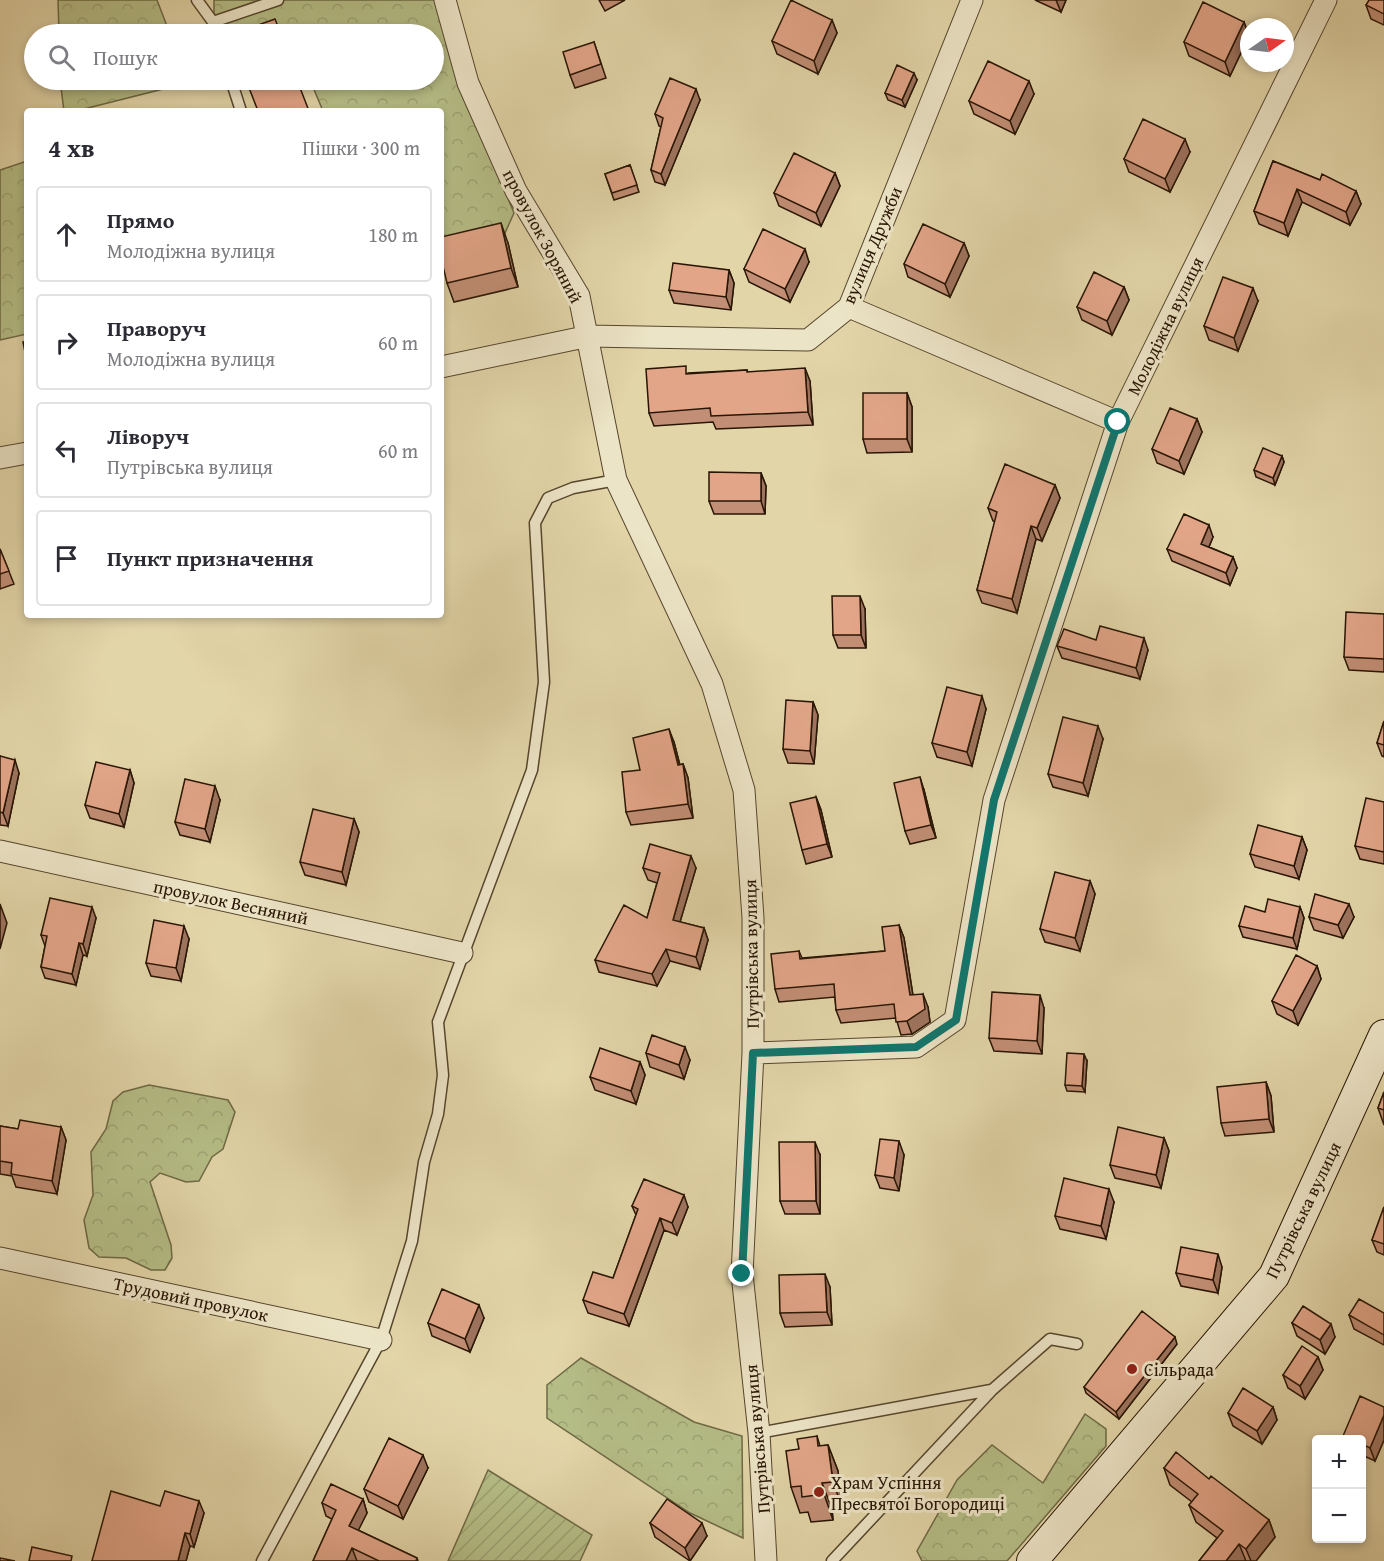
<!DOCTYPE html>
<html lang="uk">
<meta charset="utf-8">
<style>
:root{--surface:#fff;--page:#f2f2f3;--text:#2b2b33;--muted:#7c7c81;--line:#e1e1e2}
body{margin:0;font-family:"Gentium Book Plus",serif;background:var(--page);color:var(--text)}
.controls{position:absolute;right:18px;bottom:18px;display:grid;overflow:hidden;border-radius:6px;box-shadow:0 3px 9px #0003}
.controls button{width:54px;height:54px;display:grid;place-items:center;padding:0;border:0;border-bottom:2px solid var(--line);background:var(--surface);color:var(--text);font:30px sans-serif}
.compass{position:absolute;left:1240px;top:18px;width:54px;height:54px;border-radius:50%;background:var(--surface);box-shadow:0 3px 9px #0003;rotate:76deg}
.stop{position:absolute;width:18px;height:18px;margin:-14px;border:4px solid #0f766e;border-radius:50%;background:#fff}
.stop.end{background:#0f766e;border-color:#fff;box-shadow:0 2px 6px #0008}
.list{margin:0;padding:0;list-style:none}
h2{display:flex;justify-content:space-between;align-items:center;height:78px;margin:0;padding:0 24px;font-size:26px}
h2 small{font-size:20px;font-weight:400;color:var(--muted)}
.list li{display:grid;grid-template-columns:39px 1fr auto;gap:18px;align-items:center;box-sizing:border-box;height:96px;margin:0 12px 12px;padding:0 12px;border:2px solid var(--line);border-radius:6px}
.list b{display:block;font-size:22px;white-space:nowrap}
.list p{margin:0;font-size:20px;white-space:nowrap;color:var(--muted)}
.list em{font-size:20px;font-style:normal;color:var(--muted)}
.icon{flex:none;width:33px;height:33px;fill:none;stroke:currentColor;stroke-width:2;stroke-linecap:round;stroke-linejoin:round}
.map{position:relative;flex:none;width:1384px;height:1561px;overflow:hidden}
.search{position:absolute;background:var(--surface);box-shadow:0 3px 9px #0003;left:24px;top:24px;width:420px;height:66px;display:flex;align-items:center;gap:15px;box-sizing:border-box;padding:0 21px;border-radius:33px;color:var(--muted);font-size:22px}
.panel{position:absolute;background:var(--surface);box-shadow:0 3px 9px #0003;left:24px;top:108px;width:420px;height:510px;border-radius:6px}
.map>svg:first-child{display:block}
</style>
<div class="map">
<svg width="1384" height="1561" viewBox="0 0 1384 1561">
<defs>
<pattern id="forest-crowns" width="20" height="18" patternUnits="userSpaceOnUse" patternTransform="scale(1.5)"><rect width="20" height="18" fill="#b5bd86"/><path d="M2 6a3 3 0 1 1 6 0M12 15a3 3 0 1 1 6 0" fill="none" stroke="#9ca272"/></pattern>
<pattern id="garden-furrows" width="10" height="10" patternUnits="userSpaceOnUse" patternTransform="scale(1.5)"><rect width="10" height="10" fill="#b5bd86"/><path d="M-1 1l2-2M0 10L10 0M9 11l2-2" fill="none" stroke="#9ca272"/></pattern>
</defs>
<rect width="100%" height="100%" fill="#e2d5a8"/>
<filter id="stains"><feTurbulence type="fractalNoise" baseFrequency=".00333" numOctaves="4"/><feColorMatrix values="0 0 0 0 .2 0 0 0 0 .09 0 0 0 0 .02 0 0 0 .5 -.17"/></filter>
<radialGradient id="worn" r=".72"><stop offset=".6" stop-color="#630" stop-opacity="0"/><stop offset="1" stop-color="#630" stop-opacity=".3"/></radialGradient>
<path fill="url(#forest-crowns)" stroke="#6e6945" stroke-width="1.5" d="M58,0h99l13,34h-111z
M214,0h221l27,88 52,125 -19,42 -41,-10 -13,15v-149h-118l-13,-31h124v-46h-213l-7,-21z
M60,80h110l-7,9 -87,22h-12z
M27,161v173l-27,6v-170z
M149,1085l79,15 7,12 -12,37 -11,8 -13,24 -13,1 -26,-9 -10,9 21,63 1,13 -7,12h-14l-25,-12 -27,-1 -10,-9 -5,-28 9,-25 -2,-43 15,-23 7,-28 10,-9z
M581,1358l113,64 48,14 1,102 -53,-25 -143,-95v-33z
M1085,1414l21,15v17l-99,115h-85l-5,-10 40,-71 35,-35 51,38z"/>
<path fill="url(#garden-furrows)" stroke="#6e6945" stroke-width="1.5" d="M488,1470l104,65 -12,26h-132z"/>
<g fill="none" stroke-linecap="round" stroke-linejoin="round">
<defs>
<path id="service" d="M197,0l16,22 65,-22
M213,22l4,12
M231,80l10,31
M759,1433l232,-43
M262,1561l119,-221 31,-99 12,-79 14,-48 5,-39 -5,-53 94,-252 12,-88 -9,-159 13,-25 25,-10 43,-8
M832,1561l160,-171 58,-51 27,5"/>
<path id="minor" d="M445,0l23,83 48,108 63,105 37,184 96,204 32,106 9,128v135l-11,221 17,159 7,128
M849,307l269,115
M441,367l148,-31 219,4 41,-33 123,-307
M0,458l27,-5
M0,851l462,102
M753,1053l163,-6 39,-27 39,-220 124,-378 208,-422
M0,1258l381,82"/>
<path id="secondary" d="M1032,1561l242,-285 110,-241"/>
</defs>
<use href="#service" stroke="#56452d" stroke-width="13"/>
<use href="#minor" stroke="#56452d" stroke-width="23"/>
<use href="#secondary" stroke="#281504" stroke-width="32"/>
<use href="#service" stroke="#ece4c6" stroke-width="10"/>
<use href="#minor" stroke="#ece4c6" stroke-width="21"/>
<use href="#secondary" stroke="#ece4c6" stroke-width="30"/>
</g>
<path fill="#c28e75" stroke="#281504" stroke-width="1.5" d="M599,0h26l-20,11z
M1035,0h31l-5,12z
M1384,0v25l-13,-6 -5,-14z
M832,20l5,13 -19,41 -41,-20 -5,-13z
M1244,22l5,14 -19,40 -41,-20 -5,-14z
M594,42l12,36 -31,10 -5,-13z
M917,80l-12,27 -17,-7 -3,-7z
M1034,94l-19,40 -41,-20 -5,-13z
M700,100l-35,85 -10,-3 -4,-12 10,-43 -2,-1 -4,-12z
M1190,152l-20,40 -41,-20 -5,-13z
M1273,161l47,19 36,11 5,13 -11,21 -48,-23 -14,34 -29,-12 -5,-13z
M630,165l9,27 -25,8 -9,-26z
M835,173l5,13 -19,40 -42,-20 -5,-13z
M508,243l10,44 -64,15 -7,-19z
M964,243l5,13 -19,41 -42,-20 -4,-13z
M809,262l-19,40 -41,-20 -5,-13z
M729,270l5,13 -3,27 -57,-7 -5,-13z
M1124,287l5,13 -17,35 -30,-15 -5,-13z
M1258,301l-20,50 -29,-11 -5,-14z
M747,370l1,2 62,9 3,44 -97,4 -3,-7 -59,4 -5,-13 39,-40z
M907,393l5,14v45l-45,1 -4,-14z
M1197,419l5,13 -18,42 -27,-11 -5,-14z
M1282,456l2,6 -9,23 -19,-8 -2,-7z
M761,473l5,13 -1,28h-51l-5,-13z
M1055,485l5,13 -18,43 -6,-2 -19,74 -35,-10 -5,-13 18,-68 -2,-1 -5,-13z
M1213,537l-4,10 24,10 4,11 -7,17 -58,-24 -5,-12z
M0,549l14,35 -14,5z
M865,609l1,39h-28l-5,-13z
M1384,614v58l-35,-2 -5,-13z
M1096,640l52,10 -8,29 -78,-21 -5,-12z
M813,702l5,13 -4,49 -26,-1 -5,-14z
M986,709l-14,57 -35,-9 -5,-14z
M1384,721v36l-2,-1 -5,-13z
M1103,739l-15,57 -35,-9 -5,-13z
M674,742l6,23 3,-1 5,14 5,40 -62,7 -5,-13 14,-42z
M0,756l19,17 -11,53 -8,-1z
M130,770l4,13 -10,44 -34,-9 -5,-13z
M924,790l12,48 -26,6 -5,-13z
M816,797l5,13 11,47 -26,7 -4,-14z
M220,800l-10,42 -30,-7 -5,-13z
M1384,802v62l-24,-5 -5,-13z
M354,819l5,13 -13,53 -41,-10 -5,-13z
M1302,837l5,13 -8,29 -44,-12 -5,-13z
M643,868h53l-16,54 24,6 4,12 -8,29 -30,-8 -13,25 -58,-14 -4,-12 52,-42 10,-35 -9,-3z
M1090,881l5,13 -15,57 -35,-9 -5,-13z
M1300,907l4,11 -7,31 -54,-12 -4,-11 26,-14z
M1309,917h45l-11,21 -29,-8z
M96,918l-9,38 -4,-1 -7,30 -31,-7 -4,-11 4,-21 -4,-11z
M899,925l5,13 9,57 15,12 2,15 -18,12 -11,1 -5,-17 -55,5 -5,-13 -1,-13 -56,5 -4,-13 24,-38 3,7 83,-7z
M189,939l-8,42 -30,-5 -5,-13z
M1317,966l4,13 -23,46 -21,-11 -5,-13z
M1044,1008l-2,46 -48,-3 -5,-13z
M646,1053l44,7 -6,19 -34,-12z
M1087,1061l-2,31 -18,-1 -2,-6z
M640,1062l5,13 -9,29 -41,-14 -5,-13z
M1266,1082l5,14 3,36 -49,4 -4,-13z
M1384,1092v33l-6,-17z
M0,1126l18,3 43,-2 5,13 -9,54 -41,-7 -4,-11 -12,-2z
M1164,1138l5,13 -8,37 -46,-10 -5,-13z
M820,1155v59h-35l-5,-13z
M904,1155l-5,36 -19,-3 -5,-13z
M1114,1202l-8,37 -46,-10 -5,-13z
M632,1206l56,1 -11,28 -13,-5 -35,96 -41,-13 -5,-13 30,-22 23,-63z
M1384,1207v48l-7,-3 -5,-12z
M1222,1267l-4,26 -37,-7 -5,-13z
M830,1287l2,38 -47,2 -5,-14z
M1384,1313v32l-30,-16 -5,-14z
M484,1318l-14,34 -38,-16 -4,-13z
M1292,1323l43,14 -10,17 -28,-18z
M1177,1344l-58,75 -33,-26 -2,-6z
M1318,1357l5,13 -18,29 -17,-11 -5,-13z
M1273,1407l4,13 -15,24 -29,-18 -5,-13z
M1384,1407v33l-9,21 -13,-6v-15h-18l-1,-4z
M817,1436l3,10 8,-1 10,26 4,36 -10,2 1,11 -22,2 -3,-10 -8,1 -9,-26 8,-38z
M428,1468l-25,51 -34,-17 -5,-13z
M1164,1468l45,11 60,41 6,17 -19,24h-57l18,-23 -21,-16 -7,-17 3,-3 -22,-17z
M363,1499l4,14 -9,17 59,28 1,3h-105l19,-42 -6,-3 -4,-13z
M160,1506l44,7 -10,34 -4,-1 -4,15h-94z
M650,1523l57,13 -17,25 -35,-24z"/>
<path fill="#9e745f" stroke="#281504" stroke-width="1.5" d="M1056,0h10l-5,12z
M832,20l5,13 -19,41 -4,-13z
M1244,22l5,14 -19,40 -5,-14z
M914,73l3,7 -12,27 -3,-7z
M1029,81l5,13 -19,40 -5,-13z
M696,89l4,11 -35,85 -4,-11z
M1185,139l5,13 -20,40 -5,-13z
M835,173l5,13 -19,40 -5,-13z
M1297,189l5,13 -14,34 -4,-13z
M1356,191l5,13 -11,21 -4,-13z
M501,223l7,20 10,44 -7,-19z
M964,243l5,13 -19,41 -5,-13z
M805,249l4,13 -19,40 -5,-13z
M729,270l5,13 -3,27 -5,-13z
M1124,287l5,13 -17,35 -5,-14z
M1253,288l5,13 -20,50 -4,-13z
M805,368l5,13 3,44 -5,-13z
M907,393l5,14v45l-5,-13z
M1197,419l5,13 -18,42 -5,-13z
M1282,456l2,6 -9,23 -2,-7z
M761,473l5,13 -1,28 -4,-13z
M1055,485l5,13 -18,43 -5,-13z
M1209,525l4,12 -8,19 -4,-12z
M1031,526l5,13 -19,74 -5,-14z
M1233,557l4,11 -7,17 -4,-12z
M860,596l5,13 1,39 -5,-13z
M1144,638l4,12 -8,29 -4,-11z
M982,696l4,13 -14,57 -5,-14z
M813,702l5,13 -4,49 -4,-13z
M1098,726l5,13 -15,57 -5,-13z
M669,729l5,13 9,36 -5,-13z
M15,760l4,13 -11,53 -5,-13z
M683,764l5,14 5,40 -5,-14z
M130,770l4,13 -10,44 -5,-13z
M920,777l4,13 12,48 -5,-13z
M215,786l5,14 -10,42 -5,-13z
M816,797l5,13 11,47 -5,-13z
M354,819l5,13 -13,53 -4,-13z
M1302,837l5,13 -8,29 -5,-13z
M691,856l5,12 -19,64 -4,-12z
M1090,881l5,13 -15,57 -5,-13z
M0,904l7,19 -7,26z
M1349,904l5,13 -11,21 -5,-13z
M92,907l4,11 -9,38 -4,-12z
M1300,907l4,11 -7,31 -4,-11z
M899,925l5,13 11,71 -5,-14z
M184,926l5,13 -8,42 -5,-13z
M704,928l4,12 -8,29 -4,-12z
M79,943l4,12 -7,30 -4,-11z
M666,949l4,12 -13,25 -5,-12z
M1317,966l4,13 -23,46 -5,-14z
M923,994l5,13 2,15 -18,12 -5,-13z
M1040,995l4,13 -2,46 -5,-13z
M685,1047l5,13 -6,19 -5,-14z
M1084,1054l3,7 -2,31 -3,-6z
M640,1062l5,13 -9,29 -5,-13z
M1266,1082l5,14 3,36 -5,-13z
M61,1127l5,13 -9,54 -5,-13z
M1164,1138l5,13 -8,37 -5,-13z
M899,1141l5,14 -5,36 -5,-13z
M815,1142l5,13v59l-4,-13z
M1109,1189l5,13 -8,37 -5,-13z
M684,1195l4,12 -11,28 -5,-12z
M660,1218l4,12 -35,96 -5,-12z
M1218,1254l4,13 -4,26 -5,-13z
M825,1274l5,13 2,38 -5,-13z
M479,1305l5,13 -14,34 -5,-13z
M1331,1324l4,13 -10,17 -5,-14z
M1175,1337l2,7 -58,75 -3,-7z
M1318,1357l5,13 -18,29 -5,-13z
M1273,1407l4,13 -15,24 -5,-13z
M1384,1415v25l-9,21 -5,-13z
M828,1445l10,26 4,36 -9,-25z
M423,1455l5,13 -25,51 -5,-13z
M822,1483l10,26 1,11 -9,-26z
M363,1499l4,14 -13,26 -5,-13z
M199,1501l5,12 -10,34 -4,-13z
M1269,1520l6,17 -19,24h-5l-5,-12z
M702,1523l5,13 -17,25 -5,-13z
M185,1533l5,13 -4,15h-8z
M1239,1544l7,17h-20z
M352,1548l5,13h-11z"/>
<path fill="#e2a588" stroke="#281504" stroke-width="1.5" d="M791,0l41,20 -18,41 -42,-20z
M1369,0h15v14l-18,-9z
M1203,2l41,20 -19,40 -41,-20z
M275,19l6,15h-48z
M594,42l7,22 -31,11 -7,-23z
M988,61l41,20 -19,40 -41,-20z
M897,65l17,8 -12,27 -17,-7z
M670,78l26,11 -35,85 -10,-4 12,-52 -8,-4z
M246,80h51l12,31h-51z
M1143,119l42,20 -20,40 -41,-20z
M794,153l41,20 -19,40 -42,-20z
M1273,161l47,19 2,-6 34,17 -10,21 -49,-23 -13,34 -30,-12z
M630,165l7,20 -25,8 -7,-19z
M501,223l10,45 -64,15 -6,-25v-21z
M923,224l41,19 -19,41 -41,-20z
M763,229l42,20 -20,40 -41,-20z
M673,263l56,7 -3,27 -57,-7z
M1094,272l30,15 -17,34 -30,-14z
M1223,277l30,11 -19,50 -30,-12z
M27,341v21l-4,-20z
M686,366v8l61,-4v2l58,-4 3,44 -97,4 -1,-8 -61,5 -3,-44z
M863,393h44v46h-44z
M1170,408l27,11 -18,42 -27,-12z
M1263,448l19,8 -9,22 -19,-8z
M1005,464l50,21 -18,43 -6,-2 -19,73 -35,-9 20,-78 -9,-4z
M709,472l52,1v28h-52z
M1184,514l25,11 -8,19 32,13 -7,16 -59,-24z
M0,549l9,22 -9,3z
M832,596h28l1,39h-28z
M1346,612l38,2v45l-40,-2z
M1100,626l44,12 -8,30 -79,-22 7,-17 32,11z
M947,687l35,9 -15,56 -35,-9z
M786,700l27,2 -3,49 -27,-2z
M1063,717l35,9 -15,57 -35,-9z
M1384,721v24l-7,-2z
M669,729l9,36 5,-1 5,40 -62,8 -4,-40 18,-2 -7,-32z
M0,756l15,4 -12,53 -3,-1z
M96,762l34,8 -11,44 -34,-9z
M920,777l11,48 -26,6 -11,-48z
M185,779l30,7 -10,43 -30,-7z
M816,797l11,47 -25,6 -12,-47z
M1366,798l18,4v50l-29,-6z
M313,809l41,10 -12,53 -42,-10z
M1258,825l44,12 -8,29 -44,-12z
M650,844l41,12 -18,64 31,8 -8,29 -30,-8 -14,25 -57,-14 29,-55 23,13 13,-45 -17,-5z
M1055,872l35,9 -15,57 -35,-9z
M1315,894l34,10 -11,21 -29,-8z
M50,898l42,9 -9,37 -4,-1 -7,31 -31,-7 6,-31 -6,-1z
M1268,899l32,8 -7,31 -54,-12 6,-20 20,6z
M154,920l30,6 -8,42 -30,-5z
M899,925l11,70 13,-1 2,15 -18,12 -11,1 -2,-18 -58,6 -2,-26 -59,5 -4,-35 28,-3 1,8 85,-8 -3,-24z
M1296,955l21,11 -24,45 -21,-10z
M992,992l48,3 -3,46 -48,-3z
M652,1035l33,12 -6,18 -33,-12z
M600,1048l40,14 -9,29 -41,-14z
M1067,1053l17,1 -2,32 -17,-1z
M1266,1082l3,37 -48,4 -4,-36z
M1384,1092v18l-6,-2z
M20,1120l41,7 -9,54 -41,-7 1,-11 -12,-2v-35l18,3z
M1118,1127l46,11 -8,37 -46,-10z
M880,1139l19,2 -5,37 -19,-3z
M779,1142h36l1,59h-36z
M1064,1178l45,11 -8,37 -46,-10z
M644,1179l40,16 -12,28 -12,-5 -36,96 -41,-14 10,-28 20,6 25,-69 -6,-3z
M1384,1207v37l-12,-4z
M1181,1247l37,7 -5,26 -37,-7z
M825,1274l2,38 -47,1 -1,-38z
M442,1289l37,16 -14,34 -37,-16z
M1359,1299l25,14v22l-35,-20z
M1303,1306l28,18 -11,16 -28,-17z
M1142,1311l33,26 -59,75 -32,-25z
M1302,1346l16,11 -18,29 -17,-11z
M1243,1388l30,19 -16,24 -29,-18z
M1360,1396l24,11v8l-14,33 -8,-4v-4h-10l-9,-4z
M817,1436l1,10 10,-1 5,37 -11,1 2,11 -22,3 -1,-11 -10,1 -5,-36 13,-2 -2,-10z
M389,1438l34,17 -25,51 -34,-17z
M1176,1452l33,27 2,-3 58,44 -23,29 -7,-5 -13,17h-27l24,-30 -34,-26 9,-11 -34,-26z
M331,1484l32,15 -14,27 68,32 -1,3h-37l-27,-13 -6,13h-33l23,-51 -14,-7z
M111,1491l49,15 5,-15 34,10 -9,33 -5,-1 -7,28h-86z
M667,1499l35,24 -17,25 -35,-25z
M32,1547l40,9 -1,5h-42z
M0,1558l15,3h-15z"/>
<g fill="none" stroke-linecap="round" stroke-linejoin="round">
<path stroke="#0f766e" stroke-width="8" d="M742,1274l11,-221 163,-6 40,-27 38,-220 124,-378"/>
</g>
<g fill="#8f2418" stroke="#ece4c6" stroke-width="2">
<circle cx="1132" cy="1369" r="6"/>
<circle cx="819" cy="1492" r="6"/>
</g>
<g text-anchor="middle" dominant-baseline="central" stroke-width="6" stroke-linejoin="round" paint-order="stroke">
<g font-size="18" fill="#281504" stroke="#ece4c6">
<text transform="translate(543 236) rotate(62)">провулок Зоряний</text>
<text transform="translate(872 245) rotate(-67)">вулиця Дружби</text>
<text transform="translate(1165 326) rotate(-64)">Молодіжна вулиця</text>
<text transform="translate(231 902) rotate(12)">провулок Весняний</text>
<text transform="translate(751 954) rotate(-91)">Путрівська вулиця</text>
<text transform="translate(1303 1210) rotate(-64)">Путрівська вулиця</text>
<text transform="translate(191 1299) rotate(12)">Трудовий провулок</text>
<text transform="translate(757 1439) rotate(-95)">Путрівська вулиця</text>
</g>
<g font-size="18" fill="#281504" stroke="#ece4c6" text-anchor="start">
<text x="1144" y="1369">Сільрада</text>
<text x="831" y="1482">Храм Успіння<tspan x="831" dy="21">Пресвятої Богородиці</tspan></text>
</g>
</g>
<rect width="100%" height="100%" filter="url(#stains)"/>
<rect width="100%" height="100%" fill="url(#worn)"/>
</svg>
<div class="controls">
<button>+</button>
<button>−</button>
</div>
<svg class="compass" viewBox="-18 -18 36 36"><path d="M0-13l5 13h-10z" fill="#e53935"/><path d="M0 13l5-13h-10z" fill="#7c7c81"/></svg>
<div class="stop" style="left:1118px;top:422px"></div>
<div class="stop end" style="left:742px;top:1274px"></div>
<div class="search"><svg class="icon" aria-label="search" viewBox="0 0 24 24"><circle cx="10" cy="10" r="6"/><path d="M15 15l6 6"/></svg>Пошук</div>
<section class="panel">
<h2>4 хв<small>Пішки · 300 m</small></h2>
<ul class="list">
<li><svg class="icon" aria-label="ahead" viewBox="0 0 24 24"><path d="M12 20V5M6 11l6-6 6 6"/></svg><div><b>Прямо</b><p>Молодіжна вулиця</p></div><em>180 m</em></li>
<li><svg class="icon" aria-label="right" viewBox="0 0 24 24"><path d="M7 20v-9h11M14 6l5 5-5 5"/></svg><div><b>Праворуч</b><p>Молодіжна вулиця</p></div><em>60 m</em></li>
<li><svg class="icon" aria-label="left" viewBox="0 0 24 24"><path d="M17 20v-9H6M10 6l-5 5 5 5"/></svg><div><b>Ліворуч</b><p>Путрівська вулиця</p></div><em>60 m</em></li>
<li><svg class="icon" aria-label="arrive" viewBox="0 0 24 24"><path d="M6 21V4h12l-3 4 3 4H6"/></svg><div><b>Пункт призначення</b></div></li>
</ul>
</section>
</div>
